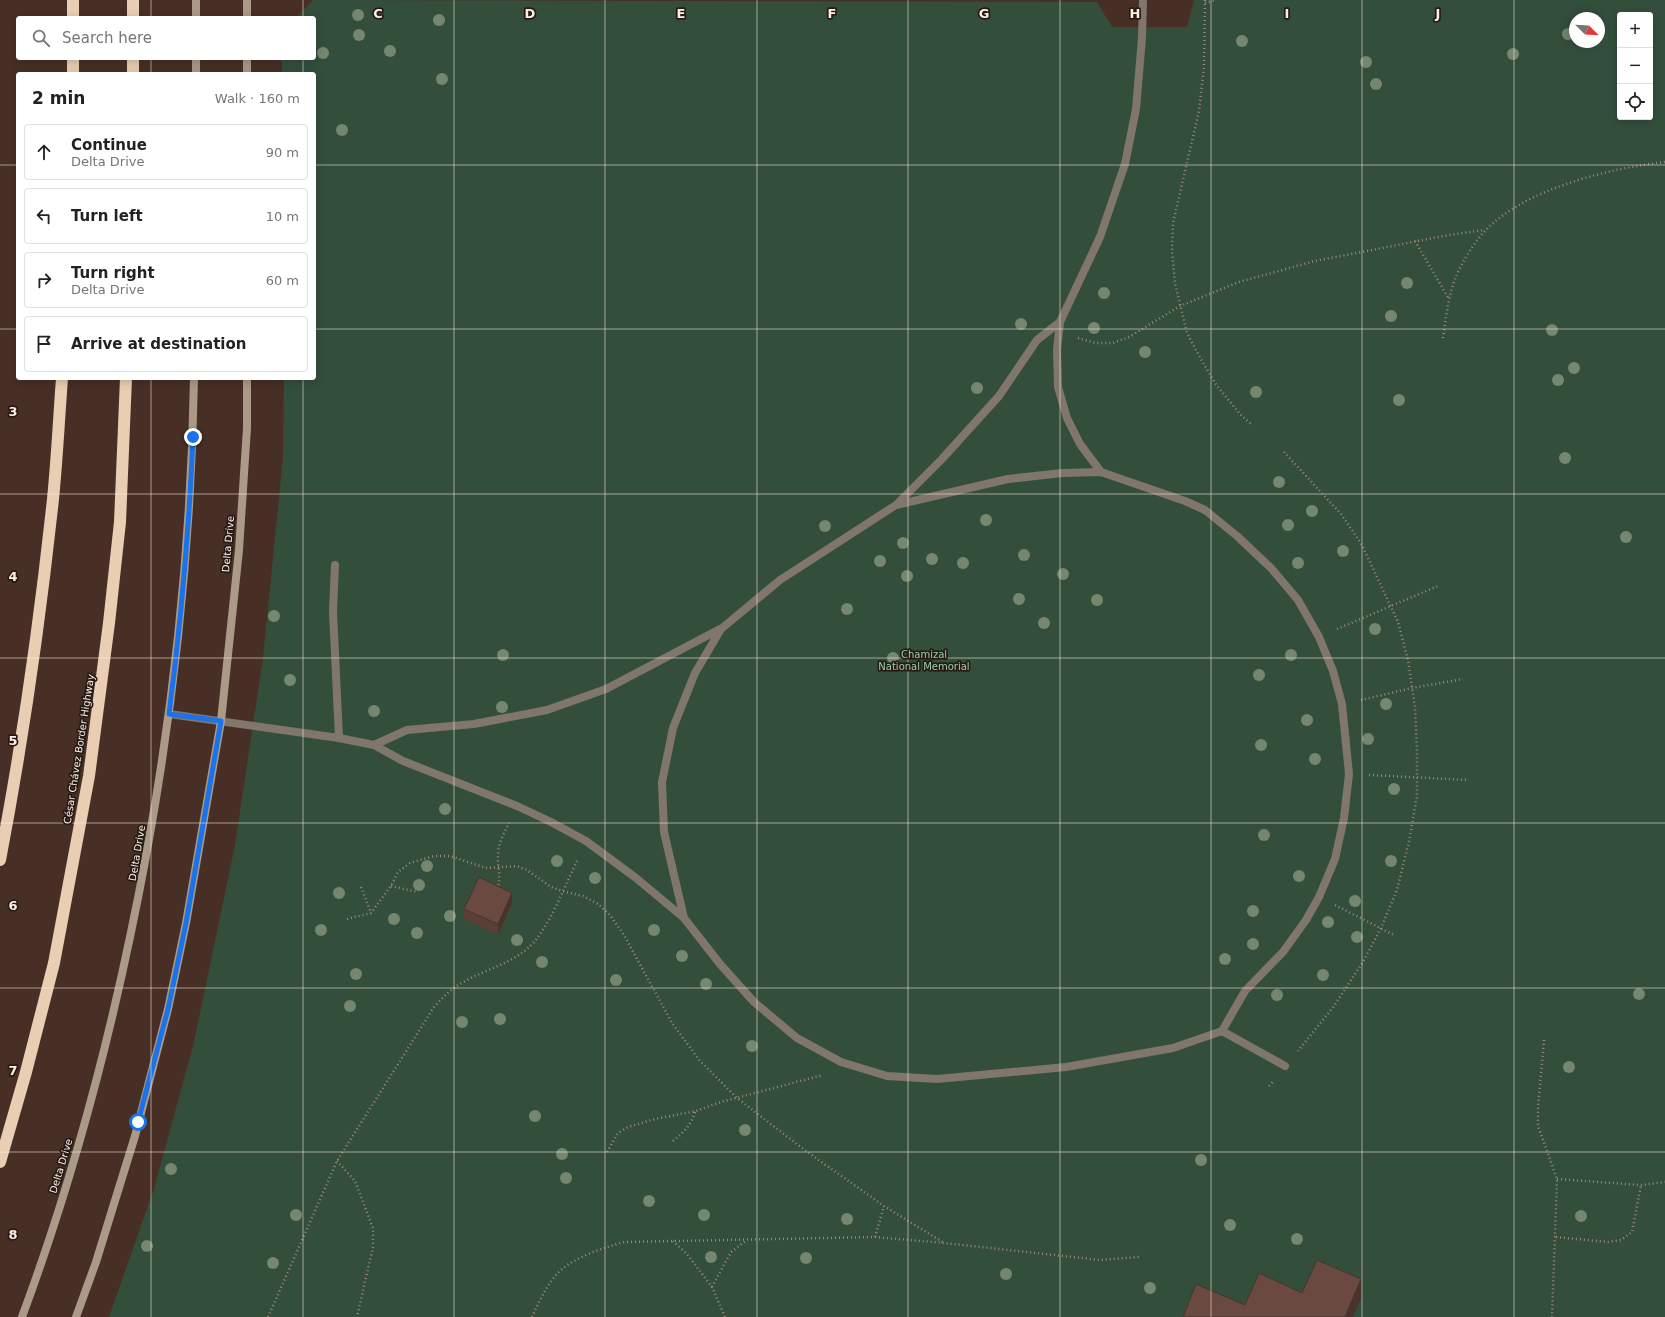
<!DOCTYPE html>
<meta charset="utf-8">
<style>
:root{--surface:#fff;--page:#f6f6f6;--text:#222;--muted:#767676;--line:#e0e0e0}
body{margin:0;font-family:"DejaVu Sans",sans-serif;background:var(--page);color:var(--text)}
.controls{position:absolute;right:12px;top:12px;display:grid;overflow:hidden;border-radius:4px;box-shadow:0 2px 10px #0003}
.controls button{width:36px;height:36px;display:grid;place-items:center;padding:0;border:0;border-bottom:1px solid var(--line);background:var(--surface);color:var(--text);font:20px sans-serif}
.compass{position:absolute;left:1569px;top:12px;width:36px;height:36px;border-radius:50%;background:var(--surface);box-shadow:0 2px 10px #0003;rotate:114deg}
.stop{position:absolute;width:12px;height:12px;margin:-9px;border:3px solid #1a73e8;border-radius:50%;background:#fff}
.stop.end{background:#1a73e8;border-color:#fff;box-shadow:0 1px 4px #0008}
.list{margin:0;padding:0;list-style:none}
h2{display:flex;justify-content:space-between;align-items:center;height:52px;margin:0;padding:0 16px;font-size:17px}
h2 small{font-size:13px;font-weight:400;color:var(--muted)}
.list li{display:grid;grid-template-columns:26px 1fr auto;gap:12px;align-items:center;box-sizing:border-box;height:56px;margin:0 8px 8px;padding:0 8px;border:1px solid var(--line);border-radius:4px}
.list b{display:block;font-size:15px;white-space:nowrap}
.list p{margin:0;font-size:13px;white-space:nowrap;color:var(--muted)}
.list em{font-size:13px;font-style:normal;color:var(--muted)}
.icon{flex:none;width:22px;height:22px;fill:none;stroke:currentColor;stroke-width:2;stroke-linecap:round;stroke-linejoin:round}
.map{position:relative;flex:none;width:1665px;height:1317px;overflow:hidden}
.search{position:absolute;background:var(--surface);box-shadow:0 2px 10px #0003;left:16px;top:16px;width:300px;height:44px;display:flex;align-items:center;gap:10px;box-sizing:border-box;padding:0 14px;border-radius:4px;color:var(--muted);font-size:15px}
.panel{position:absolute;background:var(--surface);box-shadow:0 2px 10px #0003;left:16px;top:72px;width:300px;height:308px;border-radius:4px}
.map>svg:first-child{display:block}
</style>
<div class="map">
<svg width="1665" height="1317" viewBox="0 0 1665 1317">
<rect width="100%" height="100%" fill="#482f25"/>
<path fill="#334f3c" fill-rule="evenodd" d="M313,0l784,2 15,25h75l7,-27h471v1317h-1556l45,-128 40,-147 41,-197 28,-187 20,-200 1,-80h30v-304h-32v-16h32v-40h-18zM1620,15h30v102h-30zM1575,18h24v24h-24z"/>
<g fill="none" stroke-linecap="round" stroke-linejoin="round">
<path stroke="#9c877e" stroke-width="2.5" stroke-dasharray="1 3" stroke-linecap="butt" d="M1205,0l-1,67 -5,44 -26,112 -1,28 3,32 12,50 15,28 15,25 23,28 12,11
M1205,3l11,-3
M1415,241l34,58
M1078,338l17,5h18l16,-6 51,-31 59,-24 76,-21 134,-26 36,-5
M1443,338c3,-20 5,-40 12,-59 6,-15 19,-37 31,-49 39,-41 124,-62 179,-68
M1284,452l57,62 21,31 36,77 10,38 7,48 2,42v46l-8,45 -12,49 -16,38 -18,34 -29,44 -36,45
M1337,629l101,-43
M1361,700l51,-12 51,-9
M1369,775l100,5
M391,886l26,6
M361,887l10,26
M497,889c5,-12 0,-22 1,-34 0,-11 6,-22 11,-32
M1335,905l59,30
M347,919l24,-6 20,-27 7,-14 12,-9 24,-7h16l36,12 31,-2 10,4 24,17 11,4 21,5 15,8 12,11 14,20 48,88 28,38 37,37 69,53 78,55 60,37
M1544,1040l-6,67v19l19,53 -5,138
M1269,1086l4,-4
M673,1141c11,-9 18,-16 22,-29
M607,1152l11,-19 10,-6 27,-8 41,-8 25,-9 102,-27
M337,1161l18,20 18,47v19l-16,70
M1557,1179l84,6 24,-3
M875,1237l9,-31
M1556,1237l52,5 13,-2 11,-8 9,-47
M673,1241l14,13 25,33 13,30
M712,1287l19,-35 16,-12
M268,1317l69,-156 97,-154c9,-10 17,-18 28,-24 21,-13 46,-18 65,-34 20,-16 39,-66 51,-90
M532,1317c7,-15 14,-31 25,-43 14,-16 46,-26 67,-32l251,-5 69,6 156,17 39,-3"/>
<path stroke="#81766b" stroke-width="8" d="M335,565l-2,47 6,126"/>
<path stroke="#81766b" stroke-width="8" d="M1101,472l-21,-28 -13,-26 -9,-31 -1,-37 3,-28 40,-85 25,-73 11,-55 6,-71 1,-38
M896,505l46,-46 57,-63 38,-56 23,-18
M169,714l170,24 35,7 29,16 114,45 34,16 35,19 50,37 48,40 36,46 34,38 43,36 44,24 46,14 50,3 129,-12 107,-19 49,-17 23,-40 38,-39 23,-32 13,-23 16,-38 9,-41 5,-44 -7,-70 -9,-33 -14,-34 -21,-37 -27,-32 -34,-32 -32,-26 -20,-9 -84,-29 -39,1 -54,6 -112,26 -116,75 -59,49 -26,44 -22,55 -11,54 2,50 20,86
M374,745l33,-15 67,-6 73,-14 59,-21 114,-60
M1222,1031l63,35"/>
<path stroke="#ab9a88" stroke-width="8" d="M196,0v18
M247,0v18
M196,58v16
M247,58v16
M22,1317c46,-124 81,-251 108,-380 39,-184 61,-371 64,-559
M76,1317l20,-55 39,-126 33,-127 18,-86 35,-202 18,-171 8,-122v-50"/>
<path stroke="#e9ceb3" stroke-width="12" d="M73,0v18
M133,0v18
M73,58v16
M133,74v-16
M0,860c23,-120 40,-240 53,-361 4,-40 6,-81 9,-121
M0,1162l26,-90 28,-109 35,-187 20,-153 11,-101 6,-144"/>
</g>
<g fill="#75876e">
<circle cx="358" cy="15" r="6"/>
<circle cx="439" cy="20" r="6"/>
<circle cx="1568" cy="34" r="6"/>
<circle cx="359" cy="35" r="6"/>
<circle cx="1242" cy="41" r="6"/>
<circle cx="390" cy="51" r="6"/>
<circle cx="323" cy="53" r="6"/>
<circle cx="1513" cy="54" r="6"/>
<circle cx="1366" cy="62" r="6"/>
<circle cx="442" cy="79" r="6"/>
<circle cx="1376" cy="84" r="6"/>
<circle cx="342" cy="130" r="6"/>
<circle cx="1407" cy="283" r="6"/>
<circle cx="1104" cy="293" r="6"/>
<circle cx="1391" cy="316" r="6"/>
<circle cx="1021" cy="324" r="6"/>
<circle cx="1094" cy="328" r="6"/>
<circle cx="1552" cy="330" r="6"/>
<circle cx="1145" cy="352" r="6"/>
<circle cx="1574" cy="368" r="6"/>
<circle cx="1558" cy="380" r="6"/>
<circle cx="977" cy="388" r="6"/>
<circle cx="1256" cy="392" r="6"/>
<circle cx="1399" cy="400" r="6"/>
<circle cx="1565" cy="458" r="6"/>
<circle cx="1279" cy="482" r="6"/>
<circle cx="1312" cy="511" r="6"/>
<circle cx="986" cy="520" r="6"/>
<circle cx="1288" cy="525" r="6"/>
<circle cx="825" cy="526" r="6"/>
<circle cx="1626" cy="537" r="6"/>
<circle cx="903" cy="543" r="6"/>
<circle cx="1343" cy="551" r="6"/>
<circle cx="1024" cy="555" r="6"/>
<circle cx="932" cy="559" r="6"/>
<circle cx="880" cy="561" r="6"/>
<circle cx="963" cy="563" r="6"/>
<circle cx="1298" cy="563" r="6"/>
<circle cx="1063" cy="574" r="6"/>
<circle cx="907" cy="576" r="6"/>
<circle cx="1019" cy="599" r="6"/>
<circle cx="1097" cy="600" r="6"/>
<circle cx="847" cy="609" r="6"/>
<circle cx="274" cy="616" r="6"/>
<circle cx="1044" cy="623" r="6"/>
<circle cx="1375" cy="629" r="6"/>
<circle cx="503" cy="655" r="6"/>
<circle cx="1291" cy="655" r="6"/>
<circle cx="893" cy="658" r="6"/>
<circle cx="1259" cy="675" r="6"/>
<circle cx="290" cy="680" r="6"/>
<circle cx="1386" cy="704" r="6"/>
<circle cx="502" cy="707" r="6"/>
<circle cx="374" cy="711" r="6"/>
<circle cx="1307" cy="720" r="6"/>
<circle cx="1368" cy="739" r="6"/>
<circle cx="1261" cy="745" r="6"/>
<circle cx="1315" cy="759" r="6"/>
<circle cx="1394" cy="789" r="6"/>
<circle cx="445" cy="809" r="6"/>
<circle cx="1264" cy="835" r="6"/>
<circle cx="557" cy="861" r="6"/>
<circle cx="1391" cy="861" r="6"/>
<circle cx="427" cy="866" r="6"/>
<circle cx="1299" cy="876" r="6"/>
<circle cx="595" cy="878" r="6"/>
<circle cx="419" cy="885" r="6"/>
<circle cx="339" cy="893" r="6"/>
<circle cx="1355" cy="901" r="6"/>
<circle cx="1253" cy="911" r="6"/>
<circle cx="450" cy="916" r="6"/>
<circle cx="394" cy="919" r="6"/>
<circle cx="1328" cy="922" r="6"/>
<circle cx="321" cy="930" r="6"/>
<circle cx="654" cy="930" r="6"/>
<circle cx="417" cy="933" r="6"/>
<circle cx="1357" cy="937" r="6"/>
<circle cx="517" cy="940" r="6"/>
<circle cx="1253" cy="944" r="6"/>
<circle cx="682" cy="956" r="6"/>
<circle cx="1225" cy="959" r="6"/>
<circle cx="542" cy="962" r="6"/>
<circle cx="356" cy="974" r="6"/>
<circle cx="1323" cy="975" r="6"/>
<circle cx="616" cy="980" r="6"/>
<circle cx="706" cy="984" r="6"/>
<circle cx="1639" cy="994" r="6"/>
<circle cx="1277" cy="995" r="6"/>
<circle cx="350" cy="1006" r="6"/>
<circle cx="500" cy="1019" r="6"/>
<circle cx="462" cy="1022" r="6"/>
<circle cx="752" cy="1046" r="6"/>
<circle cx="1569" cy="1067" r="6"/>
<circle cx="535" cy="1116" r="6"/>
<circle cx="745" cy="1130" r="6"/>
<circle cx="562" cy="1154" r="6"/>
<circle cx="1201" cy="1160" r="6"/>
<circle cx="171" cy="1169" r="6"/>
<circle cx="566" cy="1178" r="6"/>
<circle cx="649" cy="1201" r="6"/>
<circle cx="296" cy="1215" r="6"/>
<circle cx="704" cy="1215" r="6"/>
<circle cx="1581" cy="1216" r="6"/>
<circle cx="847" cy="1219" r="6"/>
<circle cx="1230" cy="1225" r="6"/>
<circle cx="1297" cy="1239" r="6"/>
<circle cx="147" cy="1246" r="6"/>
<circle cx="711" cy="1257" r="6"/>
<circle cx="806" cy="1258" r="6"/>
<circle cx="273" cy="1263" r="6"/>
<circle cx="1006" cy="1274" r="6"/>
<circle cx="1150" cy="1288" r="6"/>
</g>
<path fill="#5a3f37" d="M512,903l-14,32 -34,-16v-10z"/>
<path fill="#4a332d" d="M512,893v10l-14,32v-11z
M1361,1279v20l-8,18h-8z"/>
<path fill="#694940" stroke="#4a332d" d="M479,877l33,16 -14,31 -34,-15z
M1317,1260l44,19 -16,38h-162l13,-33 49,21 14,-32 43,20z"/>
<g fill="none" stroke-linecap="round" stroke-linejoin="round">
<path stroke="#1a73e8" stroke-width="5" d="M138,1122l30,-113 18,-86 35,-202 -52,-7c12,-92 20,-184 24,-277"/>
</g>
<path fill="none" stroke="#feeee7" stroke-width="1" stroke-opacity="0.55" d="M151,0v18M303,0v18M454,0v1317M605,0v1317M757,0v1317M908,0v1317M1060,0v1317M1211,0v1317M1362,0v1317M1514,0v1317M151,58v16M303,58v16M0,165h18M314,165h1351M0,329h18M314,329h1351M151,378v939M303,378v939M0,494h1665M0,658h1665M0,823h1665M0,988h1665M0,1152h1665"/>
<g text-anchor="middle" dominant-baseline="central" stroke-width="3.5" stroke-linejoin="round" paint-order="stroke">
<g font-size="10" fill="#feeee7" stroke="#261a15">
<text transform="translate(228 544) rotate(-85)">Delta Drive</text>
<text transform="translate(79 749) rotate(-81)">César Chávez Border Highway</text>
<text transform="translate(137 853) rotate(-80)">Delta Drive</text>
<text transform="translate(61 1166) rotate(-73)">Delta Drive</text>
</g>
<g font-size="10" fill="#99cfaa" stroke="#261a15">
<text x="924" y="654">Chamizal<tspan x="924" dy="12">National Memorial</tspan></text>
</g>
</g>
<g font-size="13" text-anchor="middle" font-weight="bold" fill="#feeee7" stroke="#261a15" stroke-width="3.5" stroke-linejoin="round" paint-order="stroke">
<text x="378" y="18">C</text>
<text x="530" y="18">D</text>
<text x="681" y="18">E</text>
<text x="832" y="18">F</text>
<text x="984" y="18">G</text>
<text x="1135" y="18">H</text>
<text x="1287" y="18">I</text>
<text x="1438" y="18">J</text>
<text x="13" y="416">3</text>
<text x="13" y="581">4</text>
<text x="13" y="745">5</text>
<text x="13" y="910">6</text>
<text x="13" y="1075">7</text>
<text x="13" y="1239">8</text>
</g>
</svg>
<div class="controls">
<button>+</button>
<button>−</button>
<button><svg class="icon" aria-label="locate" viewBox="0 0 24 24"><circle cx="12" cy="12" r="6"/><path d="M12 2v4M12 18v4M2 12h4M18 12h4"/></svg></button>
</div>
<svg class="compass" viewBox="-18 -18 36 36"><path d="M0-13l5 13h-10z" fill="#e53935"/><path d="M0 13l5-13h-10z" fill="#767676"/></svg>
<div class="stop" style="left:138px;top:1122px"></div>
<div class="stop end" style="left:193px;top:437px"></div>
<div class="search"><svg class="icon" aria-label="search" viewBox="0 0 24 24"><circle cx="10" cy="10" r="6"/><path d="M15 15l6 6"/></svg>Search here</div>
<section class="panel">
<h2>2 min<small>Walk · 160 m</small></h2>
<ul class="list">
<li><svg class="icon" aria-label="ahead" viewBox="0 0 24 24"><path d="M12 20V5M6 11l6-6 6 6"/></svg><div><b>Continue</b><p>Delta Drive</p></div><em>90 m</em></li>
<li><svg class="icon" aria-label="left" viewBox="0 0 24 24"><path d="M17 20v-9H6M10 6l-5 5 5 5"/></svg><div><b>Turn left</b></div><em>10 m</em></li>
<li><svg class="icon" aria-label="right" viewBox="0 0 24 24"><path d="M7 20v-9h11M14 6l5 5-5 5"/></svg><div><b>Turn right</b><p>Delta Drive</p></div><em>60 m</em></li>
<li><svg class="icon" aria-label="arrive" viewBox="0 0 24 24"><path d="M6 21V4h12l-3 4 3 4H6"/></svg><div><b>Arrive at destination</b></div></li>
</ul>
</section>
</div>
